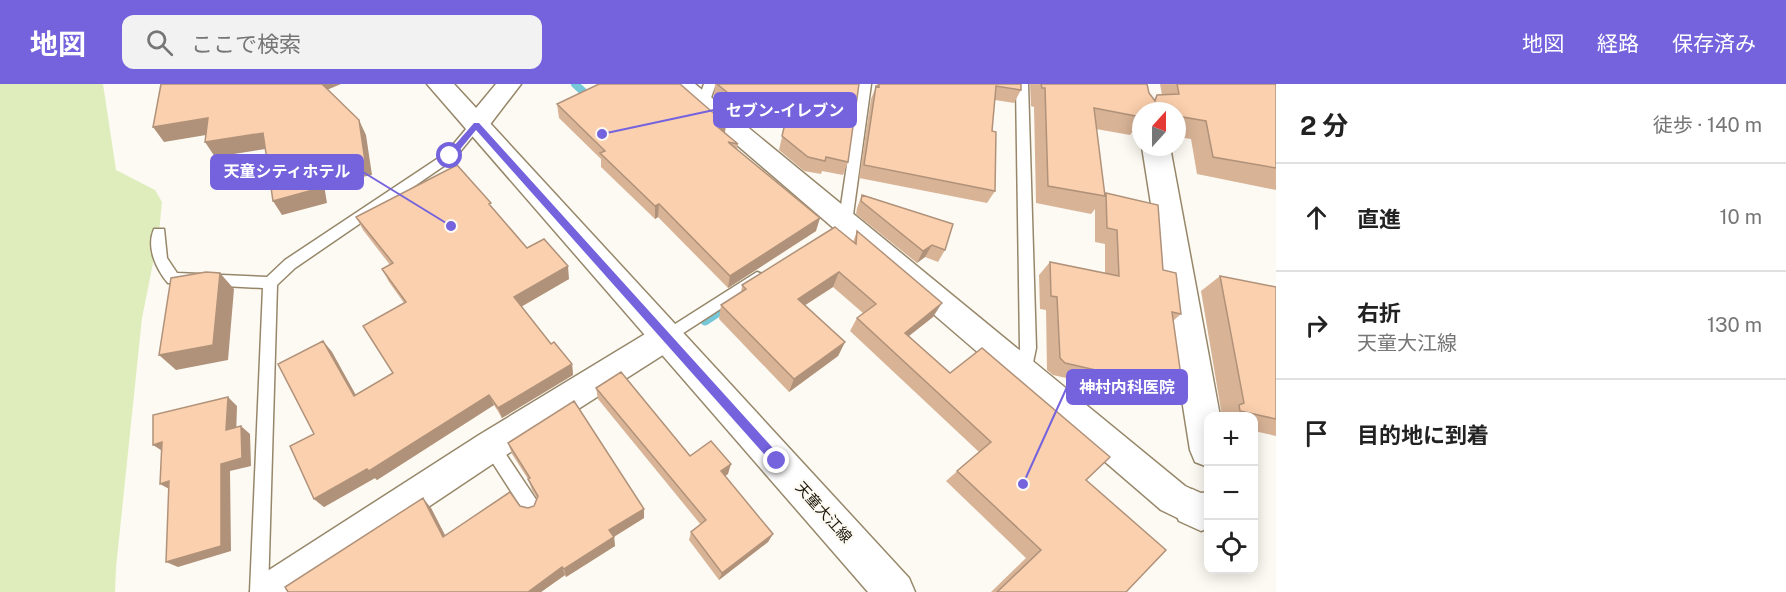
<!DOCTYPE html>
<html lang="ja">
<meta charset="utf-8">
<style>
:root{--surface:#fff;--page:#f2f2f2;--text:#222;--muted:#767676;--line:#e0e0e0;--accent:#7463dd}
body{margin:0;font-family:"Public Sans","Noto Sans JP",sans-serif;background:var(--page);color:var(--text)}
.controls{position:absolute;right:18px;bottom:18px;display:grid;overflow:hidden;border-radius:12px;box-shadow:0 3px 15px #0003}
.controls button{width:54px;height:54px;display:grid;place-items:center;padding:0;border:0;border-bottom:2px solid var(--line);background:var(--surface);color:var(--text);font:30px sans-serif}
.compass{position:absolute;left:1132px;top:18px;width:54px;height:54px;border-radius:50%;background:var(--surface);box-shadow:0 3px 15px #0003;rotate:21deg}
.stop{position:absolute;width:18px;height:18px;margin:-14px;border:4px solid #7463dd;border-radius:50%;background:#fff}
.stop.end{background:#7463dd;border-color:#fff;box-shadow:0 2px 6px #0008}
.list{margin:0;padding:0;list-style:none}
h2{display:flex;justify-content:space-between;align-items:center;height:78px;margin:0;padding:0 24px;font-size:26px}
h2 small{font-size:20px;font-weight:400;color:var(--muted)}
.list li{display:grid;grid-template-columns:39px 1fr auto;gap:18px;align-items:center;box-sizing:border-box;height:108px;padding:0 24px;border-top:2px solid var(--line)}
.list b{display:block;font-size:22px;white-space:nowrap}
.list p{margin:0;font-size:20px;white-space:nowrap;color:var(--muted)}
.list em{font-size:20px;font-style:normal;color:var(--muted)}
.icon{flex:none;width:33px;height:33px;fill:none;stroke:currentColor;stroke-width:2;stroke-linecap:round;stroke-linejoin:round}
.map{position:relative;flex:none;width:1276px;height:508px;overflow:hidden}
header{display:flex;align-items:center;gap:36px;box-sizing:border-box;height:84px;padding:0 30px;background:var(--accent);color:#fff}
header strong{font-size:28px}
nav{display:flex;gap:33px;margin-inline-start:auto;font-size:21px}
.search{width:420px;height:54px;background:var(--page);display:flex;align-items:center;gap:15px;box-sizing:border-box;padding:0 21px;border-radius:12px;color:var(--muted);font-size:22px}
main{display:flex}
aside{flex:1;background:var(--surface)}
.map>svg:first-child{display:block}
</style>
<header>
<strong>地図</strong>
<div class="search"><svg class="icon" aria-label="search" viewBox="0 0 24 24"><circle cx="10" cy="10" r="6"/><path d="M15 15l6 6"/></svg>ここで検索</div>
<nav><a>地図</a><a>経路</a><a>保存済み</a></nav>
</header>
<main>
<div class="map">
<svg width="1276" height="508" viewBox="0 0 1276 508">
<rect width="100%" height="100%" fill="#fdfaf3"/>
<path fill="#dfedbd" d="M0,0h103l13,86 39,20 7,12 -3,31 -17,85 -26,250 -1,24h-115z"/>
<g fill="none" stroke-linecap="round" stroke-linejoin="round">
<path stroke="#76c7d8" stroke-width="8" d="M575,0l15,14
M723,225l5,-3"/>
<path stroke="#76c7d8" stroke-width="9" d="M705,237l20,-13"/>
<defs>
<path id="lane" d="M704,0h12l-7,19 -6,4 -6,-4z
M859,0h12l-19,138 -2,4 -10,4 -7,-5 6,-6z
M1016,0h12l8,264 -6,29 -5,2 -5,-2 -3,-5 3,-24z
M476,37l6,4 -28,34 -159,109 -18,17 -9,307h-18l13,-304 -95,-5c-12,-14 -22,-36 -14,-54h10l3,29 10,15 90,4 18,-17 161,-107 26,-31z
M757,188l5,2 2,4 -2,4 -91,59 -5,2 -5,-2 -2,-4 2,-4z
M491,354l6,3 40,60 3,6 -3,6 -6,2 -6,-2 -40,-62 -2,-5 2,-5z"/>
<path id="street" d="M496,0h25l-36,47 -9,2 -9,-2 -3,-6 3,-6z
M668,0h27l490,402c18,9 29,12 19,34l-12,5 -31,-15 -489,-421z
M666,240l11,4 4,9 -4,9 -174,111 -202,135h-51l5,-13 224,-144 176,-107z"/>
<path id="secondary" d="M1142,63h28l50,269h-12v51l-13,-5 -5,-12z
M1192,405l9,4 7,-1v36l-7,3 -22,-10 -6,-13 6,-13z"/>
<path id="primary" d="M427,0h27l455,494 6,14h-47z"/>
</defs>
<use href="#lane" stroke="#97876a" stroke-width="3"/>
<use href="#street" stroke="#97876a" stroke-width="3"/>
<use href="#secondary" stroke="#97876a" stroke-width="3"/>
<use href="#primary" stroke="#97876a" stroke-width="3"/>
<use href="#lane" fill="#fff" fill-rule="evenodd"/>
<use href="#street" fill="#fff" fill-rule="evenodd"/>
<use href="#secondary" fill="#fff" fill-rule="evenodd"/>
<use href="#primary" fill="#fff" fill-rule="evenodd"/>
</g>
<path fill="#d8b396" d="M715,0h144l-11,78 -5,13 -21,-4 -1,3 -17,-3 -25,-21 5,-22 -32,-6 -4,2 -34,-27z
M877,0h144v6l-7,13 -19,-3 -3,31 3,60 -8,12 -128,-25 12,-79z
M1030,0h117l2,9 5,7 3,-5h5l-2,-11h116v106l-79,-16 -6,-35 -14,-2v-26h-36v19l-6,-1 -5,6 -34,-6 9,66 1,-2 57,77 18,44 -8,7 10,69 -16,11 -114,-26 -6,-5 -1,-60 -6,-1 -1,-34 11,-13 55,11v-29l-10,-2v-33l-4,5 -55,-11 -2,-96 -3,-1z
M557,20l169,20 -1,9 13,11 -1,5 79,82 -88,57 -70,-71 -3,2 -54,-52v-8l-42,-41z
M862,111l83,55 -7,12 -13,-5 -8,6 -61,-49 1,-6z
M493,124l34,40 42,31 -48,28 30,37 21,20 1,11 -71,43 -8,-13 -117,75 -2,-2 -51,29 -10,-8v-65l9,-93 9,11 23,43 38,-22 11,-70 -15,-21 -7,-13 8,-4 -27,-35 -7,-13z
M857,147l76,86 -24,19 41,37 136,107 40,112h-135l35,-34 -80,-77 33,-29 -129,-121 7,-13 6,-5 -30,-26 -28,18 40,37 -7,14 -49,36 -70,-73 2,-14 20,-12 1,-8 111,-43z
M1220,192l56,11v149l-22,-5v-14h-33l1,-1 -21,-125z
M596,304l94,68 38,18 -4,2 49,58 -5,8 -49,38 -30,-40 2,-8 10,-7 -103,-126z
M508,359l136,75 -30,19 1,9 -49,31 -1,-2 -24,17h-253l143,-84 14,27 75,-29 8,2 6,-2 3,-8 -5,-8 -4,-11 -16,-25z"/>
<path fill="#b0927a" d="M318,0h23l-19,8z
M754,24l-2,14 -4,2 2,-13z
M208,34l10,15 -54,9 -11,-15z
M359,36l7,15 6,40 -48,10 3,18 -45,12 -9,-14 43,-30z
M726,40l-2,13 -5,-9z
M263,49l9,15 -57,9 -10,-15z
M659,120l-1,13 -3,2v-13z
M820,134l-4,13 -88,57 2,-12z
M932,161l-7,12 -8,6 6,-12z
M568,182l1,13 -52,30 -3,-12z
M839,188l-6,15 -40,26 5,-14z
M220,189l14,16 -6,71 -52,10 -17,-15z
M942,219l-9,14 -37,29 9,-13z
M323,257l9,11 30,54 -8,-10z
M845,258l-7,14 -49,36 5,-13z
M572,280l1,11 -71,43 -4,-10z
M489,311l5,10 -117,75 -2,-2 -51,29 -10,-8 53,-30z
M228,313l9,9 -1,32 -10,-8z
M241,342l9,8 1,32 -21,5 1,80 -53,16 -12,-5z
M162,358l2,10 -11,-7z
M731,380l-3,10 -10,7 3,-10z
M169,397l2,9 -11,-6z
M423,414l8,10 19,37 -7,-8z
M644,425v9l-34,21 -1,-9z
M773,450l-5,8 -49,38 3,-7z
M614,453l1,9 -49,31 -2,-8z
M562,483l3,8 -24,17h-13z"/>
<path fill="#fbd0ae" stroke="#b0927a" stroke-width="1.5" d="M161,0h161l37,36 6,41 -49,10 4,17 -47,13 -10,-68 -58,9 3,-24 -55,9z
M599,0h81l46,40 -7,4 19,16 -10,-2 92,76 -90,58 -71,-72 -4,2 -55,-53 5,-2 -48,-47z
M717,0h142l-11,78 -22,-5 -1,4 -17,-4 -26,-21 5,-21 -33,-7 -4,3z
M879,0h142v6l-25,-4 -4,45 4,1 -1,59 -131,-26 12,-79 3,1z
M1041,0h106l2,9 6,8 2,-6 22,-1 -2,-10h99v84l-63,-11 -7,-36 -29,-5v-5h-26l-8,-1v1h-2v6l-47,-9 11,88 -57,-10 -3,-98h-3z
M457,81l34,38 -2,1 38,44 17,-9 24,27 -54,31 37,47 3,-2 18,22 -74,44 -9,-13 -120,76 -2,-2 -53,30 -24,-53 24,-12 -36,-70 45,-23 31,55 39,-23 -30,-47 43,-24 -24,-33 11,-6 -37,-46z
M1106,109l52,12 5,65 13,3 5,41 -9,-2 11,78 -118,-27 -5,-5 -3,-61 -6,-1 -1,-34 69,14 -2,-46 -10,-2z
M862,111l91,29 -8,26 -13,-5 -9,6 -62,-50z
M835,143l21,17 1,-13 85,72 -37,30 45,40 32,-25 128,109 -24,23 80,70 -40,42h-129l44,-42 -84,-79 34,-29 -134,-124 19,-14 -37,-32 -41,27 47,43 -51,37 -73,-74 25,-16 -4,-4z
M206,188l14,1 -7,72 -54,10 12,-77z
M1220,192l56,11v132l-36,-8 -1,-6 5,-2z
M621,288l69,84 21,-15 20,23 -10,7 52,63 -51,39 -31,-41 15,-12 -110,-132z
M228,313l-2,33 15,-4 1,32 -21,6v82l-55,16 3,-81 -9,3 2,-42 -9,3v-30z
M574,317l70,108 -35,21 5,7 -50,32 -2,-2 -34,25h-240l-3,-5 138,-89 20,39 67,-45 10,14 8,2 6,-2 4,-10 -10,-17 2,-1 -22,-35z"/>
<path fill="#7463dd" d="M474,39h5l302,334v7h-8l-297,-334 -23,28h-6v-4z"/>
<g text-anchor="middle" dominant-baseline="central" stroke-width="4.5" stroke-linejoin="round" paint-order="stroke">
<g font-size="15" fill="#1b1509" stroke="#fdfaf3">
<text transform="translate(824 428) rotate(48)">天童大江線</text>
</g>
</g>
<path fill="none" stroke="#7463dd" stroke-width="2" d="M602 50L714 26M451 142L363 88M1023 400L1067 303"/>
<g fill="#7463dd" stroke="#fdfaf3" stroke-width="2">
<circle cx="602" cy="50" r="6"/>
<circle cx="451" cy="142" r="6"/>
<circle cx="1023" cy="400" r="6"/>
</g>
<g fill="#7463dd" stroke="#7463dd" stroke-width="2">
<rect x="714" y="9" width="142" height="34" rx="6"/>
<rect x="211" y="71" width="152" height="34" rx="6"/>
<rect x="1067" y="286" width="120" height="34" rx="6"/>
</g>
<g font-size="16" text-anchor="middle" font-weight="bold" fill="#fff">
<text x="785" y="32">セブン-イレブン</text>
<text x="287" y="93">天童シティホテル</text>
<text x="1127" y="309">神村内科医院</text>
</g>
</svg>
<div class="controls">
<button>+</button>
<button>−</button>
<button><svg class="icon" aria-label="locate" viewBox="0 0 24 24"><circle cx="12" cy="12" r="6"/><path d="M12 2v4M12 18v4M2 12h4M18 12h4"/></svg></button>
</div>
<svg class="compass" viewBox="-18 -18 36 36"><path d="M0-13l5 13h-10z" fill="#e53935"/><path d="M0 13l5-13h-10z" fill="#767676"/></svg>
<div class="stop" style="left:450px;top:72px"></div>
<div class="stop end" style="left:777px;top:377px"></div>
</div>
<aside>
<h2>2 分<small>徒歩 · 140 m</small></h2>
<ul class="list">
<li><svg class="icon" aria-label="ahead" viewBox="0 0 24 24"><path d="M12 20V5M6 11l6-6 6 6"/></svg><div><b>直進</b></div><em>10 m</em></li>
<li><svg class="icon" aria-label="right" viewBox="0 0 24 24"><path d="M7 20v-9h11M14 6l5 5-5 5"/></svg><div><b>右折</b><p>天童大江線</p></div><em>130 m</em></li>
<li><svg class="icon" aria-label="arrive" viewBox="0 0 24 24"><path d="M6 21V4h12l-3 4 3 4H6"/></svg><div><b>目的地に到着</b></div></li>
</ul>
</aside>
</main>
